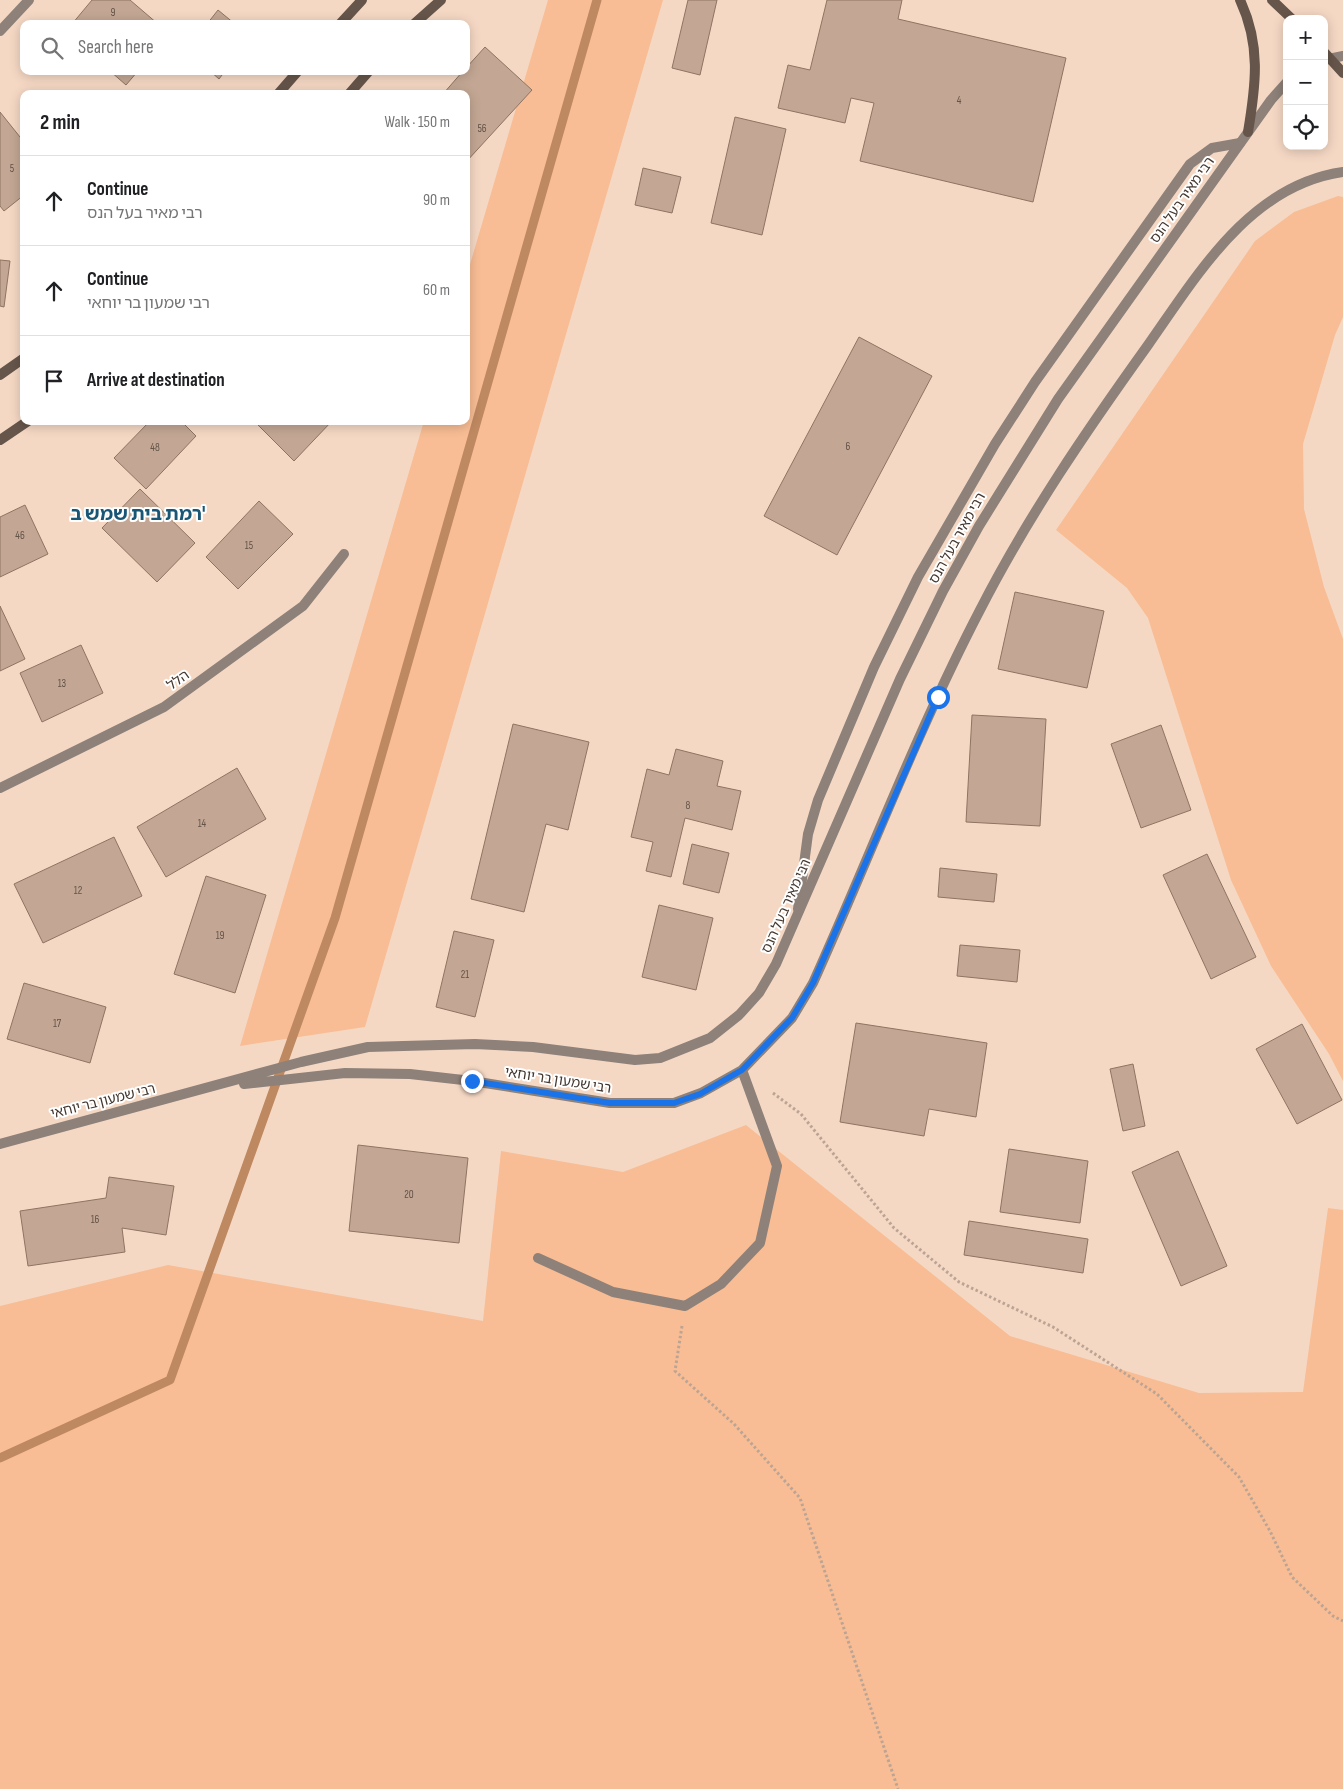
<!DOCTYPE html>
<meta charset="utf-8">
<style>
:root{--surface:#fff;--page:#f6f6f6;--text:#202124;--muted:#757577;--line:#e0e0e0}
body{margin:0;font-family:"Sofia Sans Condensed","Noto Sans Hebrew",sans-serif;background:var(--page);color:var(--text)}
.controls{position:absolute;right:15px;top:15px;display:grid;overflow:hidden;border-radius:10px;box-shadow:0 2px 12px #0003}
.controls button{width:45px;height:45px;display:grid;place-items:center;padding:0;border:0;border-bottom:1px solid var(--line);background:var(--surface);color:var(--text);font:25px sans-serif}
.stop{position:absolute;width:15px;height:15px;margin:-11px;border:4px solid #1a73e8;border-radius:50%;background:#fff}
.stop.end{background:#1a73e8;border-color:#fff;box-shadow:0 1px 5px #0008}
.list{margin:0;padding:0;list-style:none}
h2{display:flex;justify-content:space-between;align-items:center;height:65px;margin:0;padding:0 20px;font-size:21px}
h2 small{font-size:16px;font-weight:400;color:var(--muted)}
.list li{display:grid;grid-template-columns:32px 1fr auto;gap:15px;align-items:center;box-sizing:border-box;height:90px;padding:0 20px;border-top:1px solid var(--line)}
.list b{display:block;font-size:19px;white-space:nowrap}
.list p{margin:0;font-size:16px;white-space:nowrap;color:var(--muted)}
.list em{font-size:16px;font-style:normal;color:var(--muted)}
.icon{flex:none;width:28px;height:28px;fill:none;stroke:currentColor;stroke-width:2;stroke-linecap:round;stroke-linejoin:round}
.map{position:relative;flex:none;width:1343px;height:1789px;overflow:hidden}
.search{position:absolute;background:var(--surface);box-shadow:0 2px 12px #0003;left:20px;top:20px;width:450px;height:55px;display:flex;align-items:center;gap:12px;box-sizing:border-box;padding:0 18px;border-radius:10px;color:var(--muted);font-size:19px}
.panel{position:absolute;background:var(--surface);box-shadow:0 2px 12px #0003;left:20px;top:90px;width:450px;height:335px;border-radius:10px}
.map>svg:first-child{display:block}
</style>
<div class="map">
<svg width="1343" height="1789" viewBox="0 0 1343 1789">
<rect width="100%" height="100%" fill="#f5d8c4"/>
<path fill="#f8bd94" d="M548,0h115l-298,1027 -125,19 184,-625h42v-143z
M1338,196l5,1v120l-8,18 -32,109 1,65 20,78 19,52v442l-14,-27 -58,-88 -40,-86 -83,-262 -21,-30 -71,-58 199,-289 39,-29z
M746,1125l264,211 189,57 104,-1 25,-184 15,2v579h-1343v-483l168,-41 315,56 18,-170 122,21z"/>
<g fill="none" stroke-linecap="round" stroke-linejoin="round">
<path stroke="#be8860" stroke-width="9" d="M0,1458l170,-78 165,-462 262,-918"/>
</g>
<path fill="#c3a794" stroke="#8e7462" d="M92,0h38l28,24h-86z
M688,0h29l-17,75 -28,-7z
M827,0h75l-4,19 168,39 -33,144 -173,-41 14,-58 -23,-5 -6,25 -67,-15 10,-43 22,5z
M218,10l17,14h-28z
M485,47l47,43 -66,72v-68h-23l20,-23h3v-3z
M110,71h28l-12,14z
M210,71h15l-6,8z
M0,112l24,30v53l-20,16 -4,-5z
M735,117l51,12 -24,106 -51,-12z
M643,168l38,9 -9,36 -37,-8z
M0,260l10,1 -6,46 -4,-1z
M859,337l73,39 -95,179 -73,-39z
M150,421h31l15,15 -50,53 -32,-31z
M254,421h78l-38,40z
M140,489l55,54 -38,39 -55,-54z
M259,501l34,33 -55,55 -32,-32z
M25,505l23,49 -48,23v-60z
M1015,592l89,19 -17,77 -89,-19z
M0,606l25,53 -25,12z
M81,645l22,48 -61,29 -22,-49z
M972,715l74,4 -6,107 -74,-4z
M513,724l76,18 -21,88 -22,-6 -22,88 -53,-13z
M1161,725l30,85 -50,18 -30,-84z
M676,749l47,12 -6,25 24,5 -9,39 -47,-12 -14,59 -25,-6 7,-29 -22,-5 16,-68 22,6z
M237,768l29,51 -100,58 -29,-50z
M114,837l28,59 -99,47 -29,-59z
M692,844l37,9 -10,40 -36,-9z
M1207,854l49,103 -45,22 -48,-104z
M940,868l57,6 -3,28 -56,-5z
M206,876l60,19 -31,98 -61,-19z
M659,905l54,13 -17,72 -54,-13z
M454,931l40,9 -19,77 -39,-10z
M960,945l60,5 -3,32 -60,-6z
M24,983l82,24 -16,56 -83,-24z
M856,1023l131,20 -11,74 -47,-8 -5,27 -84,-14z
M1302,1024l40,76 -45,24 -41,-75z
M1133,1064l12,62 -22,5 -13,-62z
M358,1145l110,13 -9,85 -110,-12z
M1009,1149l79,12 -8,62 -80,-11z
M1178,1151l49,115 -46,20 -49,-114z
M109,1177l65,9 -8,49 -44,-7 3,24 -97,14 -8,-55 86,-13z
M969,1221l119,18 -5,34 -119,-18z"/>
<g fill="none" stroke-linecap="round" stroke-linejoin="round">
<path stroke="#bca494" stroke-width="3" stroke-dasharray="2.5 2.5" stroke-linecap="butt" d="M773,1093l28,21 93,114 65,54 94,45 104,67 82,83 31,54 22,46 41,39 10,5
M682,1326l-7,45 59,53 66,74 98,291"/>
<path stroke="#8d8179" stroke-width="10" d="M798,909l10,-75 10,-34 56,-133 44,-90 77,-133 40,-62 155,-218 22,-16 28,-5"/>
<path stroke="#8d8179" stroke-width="10" d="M0,31l29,-31
M1324,60l19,-4
M0,788l164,-81 139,-101 41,-52
M244,1084l101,-11 65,1 62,7 138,22h64l27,-10 41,-23 50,-52 21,-35c56,-124 104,-252 167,-373 48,-94 107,-180 168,-265 50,-71 102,-160 195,-173
M0,1144l301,-82 67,-15 107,-3 58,3 102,13 25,-2 50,-20 29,-23 20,-22 17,-29 124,-285 43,-88 36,-65 79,-127 213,-299 16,-18
M538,1258l75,34 72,14 36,-22 39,-41 17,-77 -35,-96"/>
<path stroke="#66554a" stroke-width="10" d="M1240,0c21,45 16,84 8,132
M1272,0l20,19
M340,24l22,-24
M414,24l27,-24
M1324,52l19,21
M278,94l20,-23
M349,94l20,-23
M0,375l24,-17
M0,440l28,-19"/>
</g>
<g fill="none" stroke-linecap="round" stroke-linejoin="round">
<path stroke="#1a73e8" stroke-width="6" d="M472,1081l138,22h64l26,-9 42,-24 50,-52 21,-35 125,-286"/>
</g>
<g text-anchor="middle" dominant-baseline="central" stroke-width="4" stroke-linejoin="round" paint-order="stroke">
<g font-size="11" fill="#635348">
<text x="113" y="12">9</text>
<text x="959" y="100">4</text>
<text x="482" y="128">56</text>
<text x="12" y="168">5</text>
<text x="848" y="446">6</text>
<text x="155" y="447">48</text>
<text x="20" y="535">46</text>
<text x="249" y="545">15</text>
<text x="62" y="683">13</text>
<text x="688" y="805">8</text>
<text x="202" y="823">14</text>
<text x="78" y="890">12</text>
<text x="220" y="935">19</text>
<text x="465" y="974">21</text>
<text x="57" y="1023">17</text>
<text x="409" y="1194">20</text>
<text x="95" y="1219">16</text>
</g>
<g font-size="14" fill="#43372f" stroke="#fff">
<text transform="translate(1182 200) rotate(-55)">רבי מאיר בעל הנס</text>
<text transform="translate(957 538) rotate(-61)">רבי מאיר בעל הנס</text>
<text transform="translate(178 680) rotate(-35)">הלל</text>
<text transform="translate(786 906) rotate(-66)">רבי מאיר בעל הנס</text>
<text transform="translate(558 1080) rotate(9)">רבי שמעון בר יוחאי</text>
<text transform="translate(103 1101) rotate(-14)">רבי שמעון בר יוחאי</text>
</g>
<g font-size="19" font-weight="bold" fill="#195676" stroke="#fff">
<text x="138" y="514">רמת בית שמש ב'</text>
</g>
</g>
</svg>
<div class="controls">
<button>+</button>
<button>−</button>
<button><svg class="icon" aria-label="locate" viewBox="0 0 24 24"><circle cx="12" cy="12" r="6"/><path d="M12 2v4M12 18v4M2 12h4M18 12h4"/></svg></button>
</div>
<div class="stop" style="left:938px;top:697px"></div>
<div class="stop end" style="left:472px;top:1081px"></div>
<div class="search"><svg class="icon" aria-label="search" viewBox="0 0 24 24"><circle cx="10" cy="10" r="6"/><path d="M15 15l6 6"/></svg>Search here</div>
<section class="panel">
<h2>2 min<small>Walk · 150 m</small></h2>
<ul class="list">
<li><svg class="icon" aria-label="ahead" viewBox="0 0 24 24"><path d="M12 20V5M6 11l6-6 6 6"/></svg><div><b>Continue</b><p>רבי מאיר בעל הנס</p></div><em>90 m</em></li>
<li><svg class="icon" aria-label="ahead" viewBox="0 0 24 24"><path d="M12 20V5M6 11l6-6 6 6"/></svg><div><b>Continue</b><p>רבי שמעון בר יוחאי</p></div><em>60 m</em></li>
<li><svg class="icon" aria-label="arrive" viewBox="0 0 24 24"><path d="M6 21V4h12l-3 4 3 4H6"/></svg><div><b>Arrive at destination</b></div></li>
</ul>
</section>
</div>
